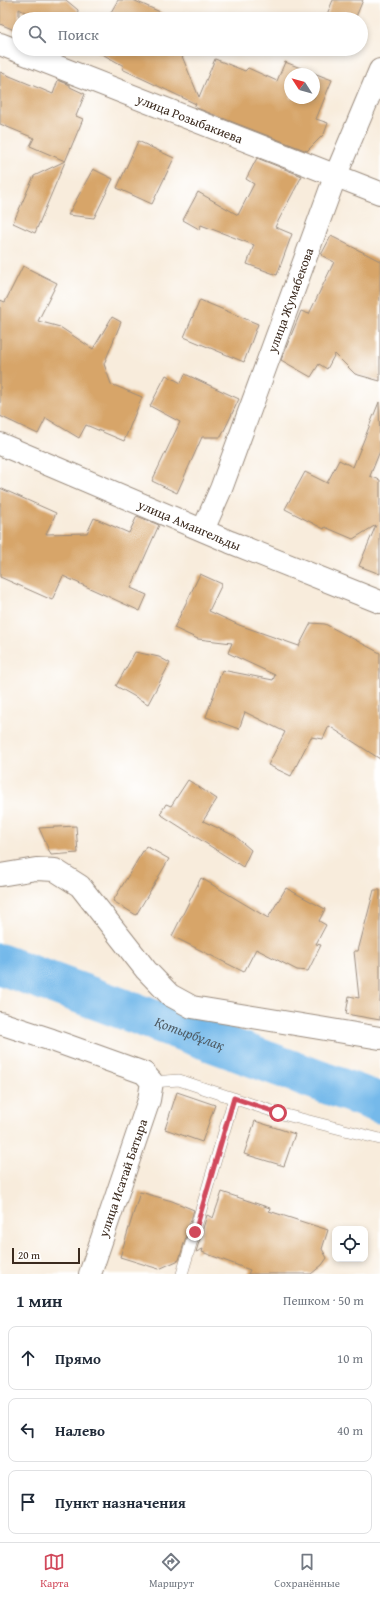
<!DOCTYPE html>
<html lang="ru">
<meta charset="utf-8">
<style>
:root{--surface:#fff;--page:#f2f2f3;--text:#1f2937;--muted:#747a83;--line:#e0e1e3;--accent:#d1495b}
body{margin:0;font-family:"Gentium Book Plus",serif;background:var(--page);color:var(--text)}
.controls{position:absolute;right:12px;bottom:12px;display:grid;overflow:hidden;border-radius:8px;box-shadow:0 2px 6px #0003}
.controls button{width:36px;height:36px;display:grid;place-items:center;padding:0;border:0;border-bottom:1px solid var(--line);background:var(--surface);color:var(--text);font:20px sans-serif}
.compass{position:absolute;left:284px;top:68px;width:36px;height:36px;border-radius:50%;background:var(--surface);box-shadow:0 2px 6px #0003;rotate:306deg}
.scale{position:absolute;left:12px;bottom:10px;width:68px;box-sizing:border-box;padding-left:4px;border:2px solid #3b2a1e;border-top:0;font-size:11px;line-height:14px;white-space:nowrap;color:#3b2a1e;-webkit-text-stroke:3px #fff;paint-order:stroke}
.stop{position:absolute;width:12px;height:12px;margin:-9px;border:3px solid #d1495b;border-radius:50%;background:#fff}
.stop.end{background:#d1495b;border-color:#fff;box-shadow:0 1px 4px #0008}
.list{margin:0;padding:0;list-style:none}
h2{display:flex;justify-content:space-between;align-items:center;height:52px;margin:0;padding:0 16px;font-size:17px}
h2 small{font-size:13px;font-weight:400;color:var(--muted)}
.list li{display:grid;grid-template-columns:26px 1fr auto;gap:12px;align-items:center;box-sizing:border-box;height:64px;margin:0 8px 8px;padding:0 8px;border:1px solid var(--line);border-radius:8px}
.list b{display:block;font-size:15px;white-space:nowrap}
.list em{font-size:13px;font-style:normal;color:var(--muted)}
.icon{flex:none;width:22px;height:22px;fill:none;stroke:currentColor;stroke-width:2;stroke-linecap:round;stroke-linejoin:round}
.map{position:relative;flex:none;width:380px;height:1274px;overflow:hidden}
.search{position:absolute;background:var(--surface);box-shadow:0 2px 6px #0003;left:12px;right:12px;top:12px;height:44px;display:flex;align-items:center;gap:10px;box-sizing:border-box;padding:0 14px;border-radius:22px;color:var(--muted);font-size:15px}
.sheet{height:268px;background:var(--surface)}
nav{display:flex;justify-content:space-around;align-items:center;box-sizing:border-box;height:56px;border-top:1px solid var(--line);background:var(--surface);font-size:11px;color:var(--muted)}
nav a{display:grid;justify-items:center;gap:2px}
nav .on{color:var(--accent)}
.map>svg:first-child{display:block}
</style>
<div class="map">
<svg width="380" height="1274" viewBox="0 0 380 1274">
<rect width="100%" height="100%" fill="#fff"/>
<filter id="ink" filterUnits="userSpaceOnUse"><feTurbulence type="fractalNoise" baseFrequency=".025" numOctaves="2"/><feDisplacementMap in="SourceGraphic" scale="8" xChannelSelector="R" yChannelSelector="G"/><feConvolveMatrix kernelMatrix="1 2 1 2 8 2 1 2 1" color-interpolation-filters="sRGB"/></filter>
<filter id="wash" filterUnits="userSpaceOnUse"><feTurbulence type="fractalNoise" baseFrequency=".012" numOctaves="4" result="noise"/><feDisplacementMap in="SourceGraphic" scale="16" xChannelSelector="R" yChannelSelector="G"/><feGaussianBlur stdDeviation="0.9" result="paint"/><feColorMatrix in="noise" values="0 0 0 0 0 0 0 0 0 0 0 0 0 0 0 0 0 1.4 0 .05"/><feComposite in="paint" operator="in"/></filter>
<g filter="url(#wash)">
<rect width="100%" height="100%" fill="#f8ecdc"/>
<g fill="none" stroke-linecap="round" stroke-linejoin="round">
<path stroke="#74b9ea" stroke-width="41" id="s1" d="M0,964l380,139"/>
</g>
<g id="blocks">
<path fill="#d7a569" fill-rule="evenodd" d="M0,0h66l12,10 -1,9h-39l-19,-10v23l-19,-8z
M118,0h15l43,19h-69z
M333,0h30l-8,19h-30z
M93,49h86l20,48 16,-38 30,12 3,-3 29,13 8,-19 47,18 -16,39 12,4 -4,11 -17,17 -113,-44 2,-3 -74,-35 2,-3zM290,74h24v24h-24z
M0,72l53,22 5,-14 12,5v2l15,7 -9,22 7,3 -48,114 -22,-10 21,-47 31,-15 -35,-15 4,-8 -34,-14z
M138,141l36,17 -22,46 -35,-16z
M257,158l45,18 -27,51 17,7 -15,41 -30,-11 7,-19 -53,-20 -2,4 -16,-9 15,-28 40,23 16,-31 -8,-5z
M93,169l20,10 -19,39 -26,-3z
M331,236l49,25v120l-25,-7 -20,-20 -8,15 -8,-5 -8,13 -30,-17 20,-49 8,3 25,-52 -13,-7z
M23,266l34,17 -19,38 22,6 33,22 19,-32 9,5 -17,42 7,20 31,13 -18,44 -38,-16 -7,13 -33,-20 -8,16 -38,-18v-116l5,2z
M200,300l58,24 -14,38 -60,-25z
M185,374l54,25 -18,38h-19l-25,56 -25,-12 28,-59 -30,-16 16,-31 15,8z
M379,402l1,49 -10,25 10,4v94l-21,-8 17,-41 -23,14 -28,-12 -1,2 -39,-20 20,-37 22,11 12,-23 14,7z
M0,488l56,25 -10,21 41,-1 7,-15 35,15 8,-17 22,9 -28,63 16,7 -7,16 -77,-35 -11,24 -52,-23z
M200,574l22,10 -13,27 30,14 60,21 12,-23 14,1 55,29v106l-51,-33 -6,13 -12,-2 -20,39 -23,-11 17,-33 -40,-20 -6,17 -33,-12 16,-47 51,10 2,-5 -47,-22 4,-10 -34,-4 -24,-11z
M135,652l24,5 11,6 -22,41 -32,-18z
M188,780l29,19 -14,22 32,15 16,14 -8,17 -83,-53 6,-10 5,2z
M76,826l2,27 -27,2 -12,-27z
M146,846l23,13 -33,56 -23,-14z
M201,878l67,40 18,-30 39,21 -6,12 7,4 -10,19 5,1 -13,26 -11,-1 -41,-21 -12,23 -72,-36z
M374,890h6v130l-34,-6 3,-18 10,2 -5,-47h4z
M177,1092l38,13 -13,37 -37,-13z
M255,1121l40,13 -11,32 -40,-12z
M140,1192l32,9 22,9 -15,50 -20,9 -39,-12z
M222,1192l48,16 -1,3 59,19 -6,19 5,9 -5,7 -11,9h-63l2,-4 -48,-18 1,-3 -7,3 11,-37 6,3z"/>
</g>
</g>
<g filter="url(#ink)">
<use href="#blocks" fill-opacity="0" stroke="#9a8b7d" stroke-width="1"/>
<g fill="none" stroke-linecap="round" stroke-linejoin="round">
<defs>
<path id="lane" d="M152,1082l27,-2 99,33 102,26
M182,1274l52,-176"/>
<g id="street">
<path id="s2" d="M0,44l380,149"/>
<path id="s3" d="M0,444l230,98 150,60"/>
<path id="s4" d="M203,530l18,-41 114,-312 45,-107"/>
<path d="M0,875l36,-6 19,1 25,16 66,84 24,25 22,12 188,31"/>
<path d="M0,1023l52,17 92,33 8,9 -3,18 -59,174"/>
</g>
</defs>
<use href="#lane" stroke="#9a8b7d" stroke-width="12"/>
<use href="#street" stroke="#9a8b7d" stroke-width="24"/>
<use href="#lane" stroke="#fff" stroke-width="11"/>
<use href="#street" stroke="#fff" stroke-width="22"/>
</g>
</g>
<g fill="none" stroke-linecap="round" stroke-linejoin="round" filter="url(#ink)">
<path stroke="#d1495b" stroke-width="5" d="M195,1232l39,-134 44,15"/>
</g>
<g text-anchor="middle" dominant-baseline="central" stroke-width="4" stroke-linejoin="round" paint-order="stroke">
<g font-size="13" fill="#3b2a1e" stroke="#fff">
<text stroke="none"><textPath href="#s2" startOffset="204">улица Розыбакиева</textPath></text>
<text stroke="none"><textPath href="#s4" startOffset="246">улица Жумабекова</textPath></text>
<text stroke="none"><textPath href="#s3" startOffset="206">улица Амангельды</textPath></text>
<text transform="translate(123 1178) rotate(-71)">улица Исатай Батыра</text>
</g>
<g font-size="14" font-style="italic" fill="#4f5c65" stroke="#fff">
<text stroke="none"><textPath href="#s1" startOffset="202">Қотырбұлақ</textPath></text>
</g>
</g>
</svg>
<div class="controls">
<button><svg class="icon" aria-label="locate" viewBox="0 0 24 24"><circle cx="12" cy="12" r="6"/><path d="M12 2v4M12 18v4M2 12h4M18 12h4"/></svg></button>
</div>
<svg class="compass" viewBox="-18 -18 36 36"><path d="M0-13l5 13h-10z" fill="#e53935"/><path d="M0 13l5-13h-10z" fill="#747a83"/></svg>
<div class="scale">20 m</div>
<div class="stop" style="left:278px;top:1113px"></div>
<div class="stop end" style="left:195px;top:1232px"></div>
<div class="search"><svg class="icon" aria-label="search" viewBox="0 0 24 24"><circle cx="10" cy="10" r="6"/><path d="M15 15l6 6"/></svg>Поиск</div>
</div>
<section class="sheet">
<h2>1 мин<small>Пешком · 50 m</small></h2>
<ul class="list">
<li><svg class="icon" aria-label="ahead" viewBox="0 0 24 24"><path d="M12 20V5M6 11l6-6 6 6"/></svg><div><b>Прямо</b></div><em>10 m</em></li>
<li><svg class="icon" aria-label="left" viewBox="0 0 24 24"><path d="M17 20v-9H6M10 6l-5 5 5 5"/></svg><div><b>Налево</b></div><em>40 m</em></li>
<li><svg class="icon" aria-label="arrive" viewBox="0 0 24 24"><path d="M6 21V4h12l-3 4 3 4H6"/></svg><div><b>Пункт назначения</b></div></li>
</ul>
</section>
<nav>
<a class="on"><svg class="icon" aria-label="map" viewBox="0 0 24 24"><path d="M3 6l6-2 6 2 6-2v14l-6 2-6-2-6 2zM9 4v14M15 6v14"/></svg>Карта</a>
<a><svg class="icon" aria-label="directions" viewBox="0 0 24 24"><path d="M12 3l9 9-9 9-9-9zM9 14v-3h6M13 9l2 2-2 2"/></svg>Маршрут</a>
<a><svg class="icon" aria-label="saved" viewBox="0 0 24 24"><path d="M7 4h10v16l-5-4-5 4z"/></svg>Сохранённые</a>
</nav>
